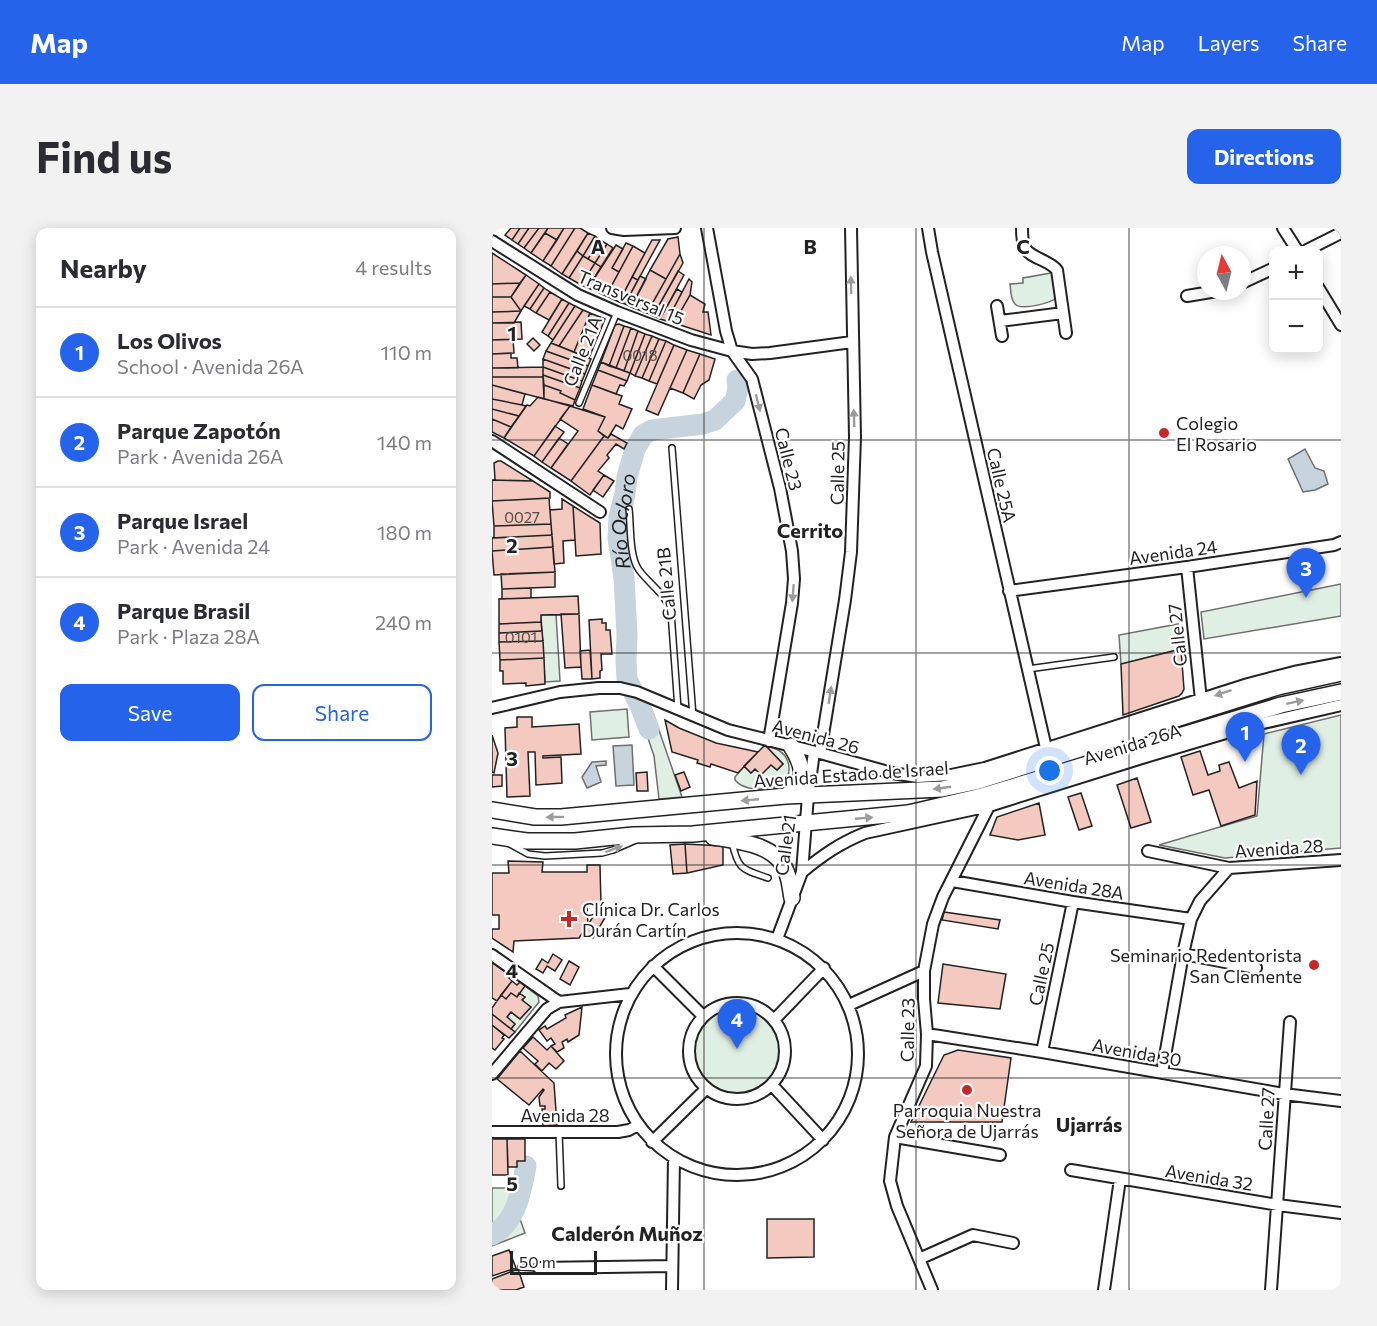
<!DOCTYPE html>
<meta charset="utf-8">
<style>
:root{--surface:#fff;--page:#f2f2f3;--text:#2b2b33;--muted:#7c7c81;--line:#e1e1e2;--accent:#2563eb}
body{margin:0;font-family:Commissioner,sans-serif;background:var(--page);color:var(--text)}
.controls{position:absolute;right:18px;top:18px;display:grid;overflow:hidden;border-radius:12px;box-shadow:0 3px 15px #0003}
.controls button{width:54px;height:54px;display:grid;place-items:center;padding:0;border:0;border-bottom:2px solid var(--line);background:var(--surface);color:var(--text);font:30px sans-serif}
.compass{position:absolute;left:705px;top:18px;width:54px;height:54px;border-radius:50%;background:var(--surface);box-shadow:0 3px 15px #0003;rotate:353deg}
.scale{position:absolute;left:18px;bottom:15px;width:87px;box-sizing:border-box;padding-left:6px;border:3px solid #222;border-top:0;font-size:16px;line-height:21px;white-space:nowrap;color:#222;-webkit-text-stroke:4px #fff;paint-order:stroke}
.you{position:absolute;left:558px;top:543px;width:21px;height:21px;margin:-15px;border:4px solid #fff;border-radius:50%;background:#1a73e8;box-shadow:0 0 0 9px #1a73e833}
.badge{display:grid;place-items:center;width:39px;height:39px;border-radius:50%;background:var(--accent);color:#fff;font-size:20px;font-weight:700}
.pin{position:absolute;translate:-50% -50px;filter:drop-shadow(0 2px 3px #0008)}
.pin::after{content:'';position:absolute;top:32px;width:21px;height:18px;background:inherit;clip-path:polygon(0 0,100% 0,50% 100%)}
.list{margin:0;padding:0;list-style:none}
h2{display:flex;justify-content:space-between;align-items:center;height:78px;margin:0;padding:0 24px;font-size:26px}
h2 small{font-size:20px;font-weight:400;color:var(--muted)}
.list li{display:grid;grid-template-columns:39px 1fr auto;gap:18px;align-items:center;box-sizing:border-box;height:90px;padding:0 24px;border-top:2px solid var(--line)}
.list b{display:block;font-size:22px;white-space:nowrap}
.list p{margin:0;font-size:20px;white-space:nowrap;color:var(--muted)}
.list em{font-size:20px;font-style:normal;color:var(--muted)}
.actions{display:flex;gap:12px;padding:18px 24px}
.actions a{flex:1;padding:14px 0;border:2px solid var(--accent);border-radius:12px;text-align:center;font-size:21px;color:var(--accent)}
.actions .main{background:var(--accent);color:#fff}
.map{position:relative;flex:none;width:849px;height:1062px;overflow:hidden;border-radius:12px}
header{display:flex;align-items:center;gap:36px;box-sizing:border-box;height:84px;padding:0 30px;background:var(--accent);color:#fff}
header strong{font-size:28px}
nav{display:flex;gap:33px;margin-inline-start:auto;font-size:21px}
.intro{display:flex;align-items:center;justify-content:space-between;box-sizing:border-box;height:144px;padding:0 36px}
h1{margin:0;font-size:42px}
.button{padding:15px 27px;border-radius:12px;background:var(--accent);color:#fff;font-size:21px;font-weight:700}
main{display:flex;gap:36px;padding:0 36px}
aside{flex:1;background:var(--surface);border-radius:12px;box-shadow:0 3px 15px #0003}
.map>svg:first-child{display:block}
</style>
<header>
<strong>Map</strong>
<nav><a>Map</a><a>Layers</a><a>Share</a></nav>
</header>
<div class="intro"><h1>Find us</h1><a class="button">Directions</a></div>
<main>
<aside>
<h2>Nearby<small>4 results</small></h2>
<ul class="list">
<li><span class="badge">1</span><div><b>Los Olivos</b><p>School · Avenida 26A</p></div><em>110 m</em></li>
<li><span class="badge">2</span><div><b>Parque Zapotón</b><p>Park · Avenida 26A</p></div><em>140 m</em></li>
<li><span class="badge">3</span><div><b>Parque Israel</b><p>Park · Avenida 24</p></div><em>180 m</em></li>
<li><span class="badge">4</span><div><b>Parque Brasil</b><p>Park · Plaza 28A</p></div><em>240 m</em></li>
</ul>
<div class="actions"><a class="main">Save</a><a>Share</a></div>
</aside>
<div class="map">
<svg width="849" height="1062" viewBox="0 0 849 1062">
<rect width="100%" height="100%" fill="#fff"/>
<path fill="#e0efe3" stroke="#6f6f6f" stroke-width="1.5" d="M565,44l1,25c-7,6 -36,14 -43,7 -5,-5 -4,-15 -5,-20l13,-1v-5z
M849,356v32l-137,23 -3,-27z
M64,386l4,67 -15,1 -4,-67z
M686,396l3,25 -60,15 -2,-29z
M139,470l9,2 12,10 30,87 -23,2 -5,-43 -13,-39z
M135,481l2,28 -37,3 -2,-28z
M849,487v133l-116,10 -66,-13 98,-29 7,-82z
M273,517c4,2 9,3 13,5 13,7 16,28 1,35 -11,6 -36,6 -44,-5v-3l9,-11 7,7 4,-4 16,-4 6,5 6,-6z
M33,758l13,10 1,6 -24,30 -4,-3 4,-5 -8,-7 4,-5 9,7 11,-12 -9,-7 3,-3 -6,-4z
M201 824a44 44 0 1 1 88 0a44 44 0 1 1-88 0Z
M0,960h17l16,45 -33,13z"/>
<path fill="#c7d3dd" stroke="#6f6f6f" stroke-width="1.5" d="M813,221l10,19 9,3 4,13 -13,6 -12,2 -15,-33z
M140,517l2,40 -18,1 -3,-40z
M114,533v4l-10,1 5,16 -14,6 -5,-11 10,-15z"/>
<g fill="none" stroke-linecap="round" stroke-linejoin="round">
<g stroke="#c7d3dd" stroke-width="21">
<path id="s1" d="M157,501l-8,-21 -14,-29 -1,-18 1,-26 -3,-57 -6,-40 1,-21 6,-23 2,-17 8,-28 8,-14 9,-5 51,-6 12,-4 20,-19 3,-12 -1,-9"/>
<path d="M0,1007c25,-13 29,-44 34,-69"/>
</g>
</g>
<path fill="#f3c9c0" stroke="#222" stroke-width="1.5" d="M19,0h9l-8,12 -7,-5z
M28,0h9l-11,16 -6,-4z
M37,0h10l-15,20 -6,-4z
M47,0h9l-17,25 -7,-5z
M56,0h16l-7,12 -12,-7z
M72,0h11l-24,38 -8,-5z
M83,0h5l8,5 -26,41 -11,-8z
M53,5l12,7 -14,21 -12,-8z
M96,5l7,3 -12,20 -6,-5z
M103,8l5,4 -12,19 -5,-3z
M186,9l2,17 -14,25 -16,-9 18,-31z
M108,12l7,4 -12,19 -7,-4z
M160,12h8l-22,40 -6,-3z
M134,15l7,3 -14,26 -7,-4z
M115,16l6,4 -12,19 -6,-4z
M124,17l7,4 -11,19 7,4 -13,24 -18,-8z
M141,18l12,7 -26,49 -13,-6z
M85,23l6,5 -14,22 -7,-4z
M0,25l34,22 -6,8 -28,1z
M188,26l3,9 -30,53 -6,-3z
M91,28l12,7 -14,22 -12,-7z
M103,35l6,4 -13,21 -7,-3z
M158,42l16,9 -19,34 -16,-6z
M186,43l6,4 -24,44 -7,-3z
M34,47l13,9 -18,27 -10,-14z
M148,48l6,3 -15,28 -6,-3z
M140,49l6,3 -13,24 -6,-2z
M197,51l3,3 -2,13 -16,28 -7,-2z
M28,55l-9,14h-19v-13z
M47,56l5,4 -14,21 -6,-3z
M52,60l6,4 -14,21 -6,-4z
M185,61l5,3 -15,29 -7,-2z
M58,64l12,7 -13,21 -13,-7z
M198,67l15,9 -2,8h5l3,23 -37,-12z
M0,69h19l10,14 -29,1z
M70,71l7,4 -21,33 -6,-4z
M77,75l6,3 -22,34 -5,-4z
M83,78l8,4 -24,36 -8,-3z
M91,82l7,3 -16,39 -15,-6z
M29,83l-7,12h-22v-11z
M98,85l15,6 -16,39 -15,-6z
M29,94l1,17 -30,1v-17z
M127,96l5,2 -15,40 -8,-4 14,-37z
M132,98l7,2 -15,40 -7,-2z
M139,100l7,3 -14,40 -8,-3z
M146,103l7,3 -15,39 -6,-2z
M153,106l7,2 -17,40 -5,-3z
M160,108l7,3 -17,39 -7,-2z
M41,110l7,7 -6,6 -7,-7z
M21,111l1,14 -22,1v-14z
M167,111l7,2 -17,40 -7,-3z
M174,113l8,4 -17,39 -8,-3z
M59,115l40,16 -3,7 -42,-15z
M182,117l13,5 -29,65 -12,-5z
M195,122l13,4 -17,39 -13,-5z
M54,123l42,15 -3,8 -42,-15z
M19,125v5h6l1,10h-26v-14z
M208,126l15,5 -6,21 -8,5 -7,14 -11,-6z
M51,131l42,15 -3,7 -39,-14z
M109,134l29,11 -3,8 -29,-11z
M51,139l39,14 -2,7 -37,-13z
M51,139v10h-51v-9z
M106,142l29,11 -3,5 -4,-1 -4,9 -24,-9z
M51,147l37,13 -5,12 -15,-7 1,-2 -17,-6z
M0,149h51l1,22 -52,-14z
M0,157l33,9 -3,11 -30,-6z
M52,157l17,6 -1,2 15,7 -2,6 -29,-7z
M100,157l30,11 -3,8 13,5 -9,20 -7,-4 -8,13 -10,-7 7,-14 -22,-8z
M46,169l32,9 -36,50 -30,-18 23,-33 3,1z
M0,171l30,6 4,1 -7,10 -27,-7z
M78,178l35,11 -7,14 6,5 -33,45 -20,-13 27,-37 -18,-12z
M0,181l27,7 -8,11 -19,-8z
M0,191l19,8 -7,11 -12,-6z
M63,198l9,6 -22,30 -8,-6z
M119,206l16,9 -3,6 -8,-5 -9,11 2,3 -11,13 6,4 -14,20 -19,-14 33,-45 4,2z
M67,210l9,6 -17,24 -9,-6z
M6,233h3l32,20 -38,-1 -1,-17z
M112,247l10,6 -11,16 -10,-7z
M0,252l41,1 17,11v6l-58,3z
M57,270l2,26 -57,2 -2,-25z
M70,271l11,7 2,34 -12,1 1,22 -10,1 -4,-54 12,-1z
M81,278l27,17 1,31 -25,2z
M59,296l1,11 -58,3v-12z
M60,307l1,12 -61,4v-13z
M61,319l2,25 -61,3 -2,-24z
M63,344v15l-53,2 -1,-15z
M39,360v10l-29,1v-10z
M86,368l1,18 -38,1v7l-42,2v-25z
M69,386h18l2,53 -16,1z
M110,391v4h4v7h4l2,24h-11l1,16 -2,1v7l-8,1 -3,-59z
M49,394l1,9 -43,2v-9z
M50,403l1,10 -44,1v-9z
M51,413l1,17 -44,2 -1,-18z
M689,421l3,40 -2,4 -3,3 -56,19 -2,-51z
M98,422l2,29h-10l-2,-28z
M52,430l1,26 -19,2v-3l-23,1v-13h-3v-11z
M25,489h15v10l47,-3 2,30 -38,2v2l18,-1 1,26 -26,2 -1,-33h-7l2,44 -23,1 -2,-69 12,-1z
M173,492l14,8 37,15 42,9 -20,21 -27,-9 -1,3 -13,-4 1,-3 -26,-8z
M0,507l6,18 -4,20 -2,-1z
M273,517l18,19 -6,6 -6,-5 -10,10 -6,-6 -4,4 -7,-7z
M708,523l8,24 12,-4 -1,-6 10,-3 10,26 18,-7 -2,34 -34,11 -12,-36 -16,5 -12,-38z
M155,544l1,19h-11l-1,-18z
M192,544l6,15 -9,4 -6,-16z
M0,547h10v11l-10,1z
M645,550l14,44 -20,6 -14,-43z
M589,565l11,33 -13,4 -11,-33z
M547,575l6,32 -27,5 -28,-5 7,-18z
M193,616l2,29 -14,1 -3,-29z
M193,616l38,2v19l-36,8z
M16,633l35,1 -1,10h45v-7h13l1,40 -14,1 1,19 9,-15 9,6 -13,22 -10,-6 -4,6 -65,3 -1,11 -21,-14v-9h7v-14h-7v-42h17z
M452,684l56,8 -2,9 -56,-9z
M61,726l9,6 -7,11 -8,-5 -4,7 -7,-4 6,-10 6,4z
M77,733l10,6 -9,18 -10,-6z
M0,734l19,14 -2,2 3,3 -15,20 -5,-3z
M451,736l63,10 -6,35 -62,-6z
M20,753l5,4 3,-3 5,4 -8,11 -6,-4 -5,6 -5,-4z
M19,765l6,4 2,-4 6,4 -3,3 9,7 -11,12 -9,-7 -4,5 8,7 -4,5 -19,-15v-6l9,-13 5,4z
M90,779l-3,28 -11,7 -1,-3 -5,3 2,6 -7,4 -6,-6 4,-2 -4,-6 -4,3 -8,-11 6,-4 2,3 19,-11 -1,-3z
M0,786l23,18 -6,6 -17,-13z
M0,797l12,10 -2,3 2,1 -9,11 -3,-2z
M41,809l14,13 4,-4 13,15 -8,8 -7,-6 -7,8 -7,-7 3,-3 -15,-13z
M466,822l53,8 -9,64h-91l33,-67z
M28,823l34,32 3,42 -14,1 -1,-17h3v-3h-5l-1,-9 5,-7 -1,-1 -14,16 -32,-26z
M0,911h15l1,36h-16z
M15,911h18v22h-8v6h-9z
M275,991h47v38l-47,1z
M17,1022l7,18 -24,8v-20z
M26,1041l6,18 -8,3h-24v-11z"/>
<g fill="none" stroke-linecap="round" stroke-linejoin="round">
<defs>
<path id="service" d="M87,175l38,-91
M180,220l21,268
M137,281c2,17 0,47 10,61 11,15 27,24 32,42l7,97
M536,441l86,-12
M240,614c6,28 10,27 36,36
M16,615l20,11 17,2 57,-3 11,-3 23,-10
M67,904l2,54
M29,1039l18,1"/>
<path id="minor" d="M120,0l12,2 51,-2
M215,0l19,103 6,20 20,28 28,109 12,63 2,28 -2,24 -23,138
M436,0l4,24 114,496
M530,0c0,6 0,14 3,20 5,10 24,12 32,22l9,63
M791,0l14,22
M0,13l86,54 39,17 74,28 41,11 20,3 18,-1 82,-11
M815,22l34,-17
M750,55l32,-15
M826,59l23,38
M695,68l30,-5
M505,78l5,30
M508,93l63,-8
M0,213l108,71
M695,339l14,133
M517,363l178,-24 147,-22 7,-3
M0,480l68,-16 39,-4h21l17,4 91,38 92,23 72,20 26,4 33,-2 34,-7 263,-84 46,-12 47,-9
M328,525l25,-153 6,-48 4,-115 -4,-209
M656,623l81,17 112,-8
M310,644c21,-17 38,-29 63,-39l124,-27 153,-48 104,-31 95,-22
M460,653l121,21 118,17
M124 826a121 121 0 1 1 242 0a121 121 0 1 1-242 0Z
M285,711l25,-67 6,-76 6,-44
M691,726l73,14
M0,727l67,47
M161,738l50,50
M197 823a48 48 0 1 1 96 0a48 48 0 1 1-96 0Z
M357,777l75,-34
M282,792l50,-52
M435,806l115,18 242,42 57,7
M550,824l31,-150
M670,845l21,-119 8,-35 9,-18 29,-33
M0,846l55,-65 12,-7 71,-8
M280,857l51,55
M0,904h126l11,-2 9,-5
M403,909l105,18
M160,914l54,-53
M579,942l207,35 63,8
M427,1031l54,-24 40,8
M47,1040l133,-2
M180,1062l2,-132
M440,1062l-35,-84 -7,-25 5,-44 31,-71 1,-32 -3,-35v-28l9,-47 10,-27 46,-91
M612,1062l16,-111
M779,1062l19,-268"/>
<path id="secondary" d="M294,568c21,-16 18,-29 5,-50
M0,582l43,7h26l225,-21 156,-7 33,-7 303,-95 63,-14
M0,608l35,5h48l58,-6 60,-1 215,-21 74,-17 299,-91 60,-13
M221,609c25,4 63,7 73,34 4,9 4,18 6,27"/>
</defs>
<use href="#service" stroke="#222" stroke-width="8"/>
<use href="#minor" stroke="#222" stroke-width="14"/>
<use href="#secondary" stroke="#222" stroke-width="18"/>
<use href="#service" stroke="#fff" stroke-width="5"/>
<use href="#minor" stroke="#fff" stroke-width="10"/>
<use href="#secondary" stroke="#fff" stroke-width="15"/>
</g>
<defs><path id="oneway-solid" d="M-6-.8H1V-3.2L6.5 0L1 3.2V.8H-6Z" transform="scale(1.5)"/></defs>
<g fill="#9c9c9c">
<use href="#oneway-solid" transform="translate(359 57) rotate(-91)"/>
<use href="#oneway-solid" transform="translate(266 175) rotate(76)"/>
<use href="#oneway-solid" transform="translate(362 190) rotate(-92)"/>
<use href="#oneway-solid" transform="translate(301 365) rotate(95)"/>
<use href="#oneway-solid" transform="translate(731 465) rotate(162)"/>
<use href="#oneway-solid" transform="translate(338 467) rotate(-81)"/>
<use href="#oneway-solid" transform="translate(803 474) rotate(-12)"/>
<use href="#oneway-solid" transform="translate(450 560) rotate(172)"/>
<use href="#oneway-solid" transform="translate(258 572) rotate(175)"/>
<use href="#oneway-solid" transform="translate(63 589) rotate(179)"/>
<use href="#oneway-solid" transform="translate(372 590) rotate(-5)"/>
<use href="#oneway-solid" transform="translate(122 621) rotate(-20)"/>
</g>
<path fill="none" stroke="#222" stroke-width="1.5" stroke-opacity="0.55" d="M212,0v1062M424,0v1062M637,0v1062M0,212h849M0,425h849M0,637h849M0,850h849"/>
<g fill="#c62828" stroke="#fff" stroke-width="2">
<circle cx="672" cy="205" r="6"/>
<path d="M74 682h6v6h6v6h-6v6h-6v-6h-6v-6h6z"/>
<circle cx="822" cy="737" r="6"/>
<circle cx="475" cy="862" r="6"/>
</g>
<g text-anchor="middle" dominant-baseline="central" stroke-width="4.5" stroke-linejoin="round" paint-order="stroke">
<g font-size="15" fill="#564c4a">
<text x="148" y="127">0018</text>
<text x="30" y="289">0027</text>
<text x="29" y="409">0101</text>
</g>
<g font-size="18" fill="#222" stroke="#fff">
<text transform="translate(139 69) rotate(23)">Transversal 15</text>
<text transform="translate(90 123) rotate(-68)">Calle 21A</text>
<text transform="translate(297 231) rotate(76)">Calle 23</text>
<text transform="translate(345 245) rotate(-89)">Calle 25</text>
<text transform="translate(510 257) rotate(77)">Calle 25A</text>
<text transform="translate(681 324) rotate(-8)">Avenida 24</text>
<text transform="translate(174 356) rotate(-95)">Calle 21B</text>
<text transform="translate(685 407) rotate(-96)">Calle 27</text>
<text transform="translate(324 508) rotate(15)">Avenida 26</text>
<text transform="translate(640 516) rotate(-17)">Avenida 26A</text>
<text transform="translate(359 546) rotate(-4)">Avenida Estado de Israel</text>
<text transform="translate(293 617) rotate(-82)">Calle 21</text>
<text transform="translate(787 620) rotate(-4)">Avenida 28</text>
<text transform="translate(582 657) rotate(9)">Avenida 28A</text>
<text transform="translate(549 746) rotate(-78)">Calle 25</text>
<text transform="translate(415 802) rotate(-89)">Calle 23</text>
<text transform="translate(645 824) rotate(10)">Avenida 30</text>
<text x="73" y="887">Avenida 28</text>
<text transform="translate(774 891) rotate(-87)">Calle 27</text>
<text transform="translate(717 949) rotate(9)">Avenida 32</text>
</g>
<g font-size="18" fill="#222" stroke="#fff" text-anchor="start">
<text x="684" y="195">Colegio<tspan x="684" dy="21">El Rosario</tspan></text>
<text x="90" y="681">Clínica Dr. Carlos<tspan x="90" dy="21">Durán Cartín</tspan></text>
<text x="810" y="727" text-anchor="end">Seminario Redentorista<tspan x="810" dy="21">San Clemente</tspan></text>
<text x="475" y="882" text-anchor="middle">Parroquia Nuestra<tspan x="475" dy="21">Señora de Ujarrás</tspan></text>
</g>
<g font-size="20" font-style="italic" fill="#222" stroke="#fff">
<text stroke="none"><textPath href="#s1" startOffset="213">Río Ocloro</textPath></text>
</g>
<g font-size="20" font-weight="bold" fill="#222" stroke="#fff">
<text x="318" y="302">Cerrito</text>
<text x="597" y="896">Ujarrás</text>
<text x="135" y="1005">Calderón Muñoz</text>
</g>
</g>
<g font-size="20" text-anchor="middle" font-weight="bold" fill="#222" stroke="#fff" stroke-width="4.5" stroke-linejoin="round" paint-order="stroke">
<text x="106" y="26">A</text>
<text x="318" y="26">B</text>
<text x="531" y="26">C</text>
<text x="20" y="113">1</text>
<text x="20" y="325">2</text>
<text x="20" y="538">3</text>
<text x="20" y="750">4</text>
<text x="20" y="963">5</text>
</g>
</svg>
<div class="controls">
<button>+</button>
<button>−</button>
</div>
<svg class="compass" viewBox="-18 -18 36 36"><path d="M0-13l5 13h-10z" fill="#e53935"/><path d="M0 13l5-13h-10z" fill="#7c7c81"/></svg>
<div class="scale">50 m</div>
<div class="you"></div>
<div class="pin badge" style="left:753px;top:534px">1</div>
<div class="pin badge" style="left:809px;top:547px">2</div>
<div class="pin badge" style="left:814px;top:370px">3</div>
<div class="pin badge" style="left:245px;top:821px">4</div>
</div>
</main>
